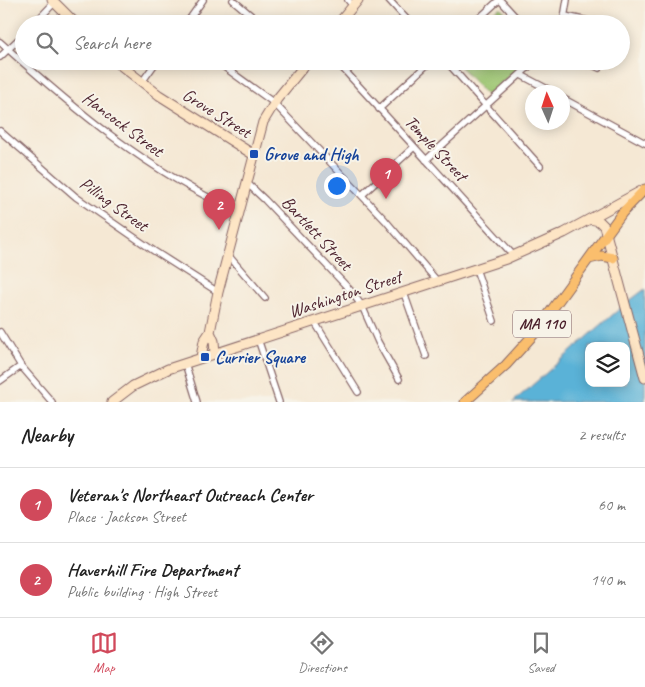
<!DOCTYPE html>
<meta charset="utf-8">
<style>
:root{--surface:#fff;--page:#f6f6f6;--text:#222;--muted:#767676;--line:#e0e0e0;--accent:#d1495b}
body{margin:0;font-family:Caveat,sans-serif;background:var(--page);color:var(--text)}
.controls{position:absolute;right:15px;bottom:15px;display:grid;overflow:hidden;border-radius:10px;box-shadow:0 2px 12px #0003}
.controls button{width:45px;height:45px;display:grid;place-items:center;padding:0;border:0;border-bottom:1px solid var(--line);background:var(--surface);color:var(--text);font:25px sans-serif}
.compass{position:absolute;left:525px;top:85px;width:45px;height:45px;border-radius:50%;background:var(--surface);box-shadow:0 2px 12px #0003;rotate:357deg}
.you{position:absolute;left:336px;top:185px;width:18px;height:18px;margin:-12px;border:4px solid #fff;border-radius:50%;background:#1a73e8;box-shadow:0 0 0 8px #1a73e833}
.badge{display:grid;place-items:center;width:32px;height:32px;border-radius:50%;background:var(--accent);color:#fff;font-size:16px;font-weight:700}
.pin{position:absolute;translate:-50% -41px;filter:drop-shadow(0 1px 2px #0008)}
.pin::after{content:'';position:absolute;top:26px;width:18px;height:15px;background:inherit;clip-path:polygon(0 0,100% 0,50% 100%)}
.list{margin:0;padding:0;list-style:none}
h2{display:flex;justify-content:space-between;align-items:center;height:65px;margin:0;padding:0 20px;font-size:21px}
h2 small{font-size:16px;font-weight:400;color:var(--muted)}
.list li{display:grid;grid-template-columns:32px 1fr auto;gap:15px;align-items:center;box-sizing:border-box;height:75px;padding:0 20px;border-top:1px solid var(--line)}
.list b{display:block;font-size:19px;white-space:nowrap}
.list p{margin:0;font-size:16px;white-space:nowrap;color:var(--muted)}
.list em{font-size:16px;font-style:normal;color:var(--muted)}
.icon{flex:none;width:28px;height:28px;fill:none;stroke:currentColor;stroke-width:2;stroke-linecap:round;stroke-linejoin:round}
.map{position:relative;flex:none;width:645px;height:402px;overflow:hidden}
.search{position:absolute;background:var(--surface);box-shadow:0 2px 12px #0003;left:15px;right:15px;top:15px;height:55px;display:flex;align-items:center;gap:12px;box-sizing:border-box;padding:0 18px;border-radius:28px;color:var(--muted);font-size:19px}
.sheet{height:215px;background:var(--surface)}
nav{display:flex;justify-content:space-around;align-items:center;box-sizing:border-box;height:70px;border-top:1px solid var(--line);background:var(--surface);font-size:14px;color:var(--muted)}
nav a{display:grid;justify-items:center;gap:2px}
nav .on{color:var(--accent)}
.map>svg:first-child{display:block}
</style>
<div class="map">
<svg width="645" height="402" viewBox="0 0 645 402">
<rect width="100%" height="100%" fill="#f7f3e8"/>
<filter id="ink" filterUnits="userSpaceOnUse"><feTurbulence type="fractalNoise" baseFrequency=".02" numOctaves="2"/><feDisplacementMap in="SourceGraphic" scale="10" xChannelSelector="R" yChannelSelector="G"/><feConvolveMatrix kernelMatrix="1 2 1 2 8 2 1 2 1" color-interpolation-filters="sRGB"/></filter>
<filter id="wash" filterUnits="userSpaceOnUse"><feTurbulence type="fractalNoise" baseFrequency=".0096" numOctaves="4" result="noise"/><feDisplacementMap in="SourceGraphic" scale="20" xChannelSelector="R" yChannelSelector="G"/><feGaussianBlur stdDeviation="1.12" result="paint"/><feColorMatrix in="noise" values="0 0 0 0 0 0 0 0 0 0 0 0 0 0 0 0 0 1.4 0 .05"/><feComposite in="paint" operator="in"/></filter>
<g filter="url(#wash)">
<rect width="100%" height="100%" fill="#f5e8d4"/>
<path fill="#9dc672" stroke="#74724e" d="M500,7l15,17h-34l17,-15z
M455,61h71l-39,35z"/>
<path fill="#5ab2d7" stroke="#526881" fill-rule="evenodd" d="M645,289v113h-132l112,-98zM589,346h37v37h-37z"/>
</g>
<g filter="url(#ink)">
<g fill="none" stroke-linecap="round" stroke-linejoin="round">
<defs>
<path id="street" d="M233,0l28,24
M348,0l5,6
M389,0l22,24
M500,0l22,24
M565,16l36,8
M34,24l20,-21
M186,24l17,-24
M473,24l26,-24
M563,24l4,-24
M0,42c73,66 148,130 239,170
M0,57l24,-23
M216,61l58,42 111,117 53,62
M336,61l178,195
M446,61l94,105
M584,61l15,7
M521,75l32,17
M142,82l15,-21
M562,98l83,45
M379,109l52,-48
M0,131l76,66 78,54 64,41
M426,160l109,-99
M247,183l18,17 85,90 12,16 16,36 21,37
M362,195l52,-48
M228,255l37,43
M476,269l18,52
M404,293l22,63
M314,321l44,71
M0,332l21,34 31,36
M258,339l21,63
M185,363l12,39
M0,381l21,-15"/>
<path id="secondary" d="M52,0l24,24
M338,24l20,-24
M115,61l44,34 95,60
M590,219l9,2 5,5 41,152
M210,332l4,9 1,12
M201,357l3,-16 6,-9 8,-40 45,-170 14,-23 31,-38
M112,402l21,-16 35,-17 338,-110 58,-26 79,-43"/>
<path id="primary" d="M589,259l13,-3 11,2
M465,402l41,-37 29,-32 87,-120 23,-24"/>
</defs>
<use href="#street" stroke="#866566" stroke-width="8"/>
<use href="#secondary" stroke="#866566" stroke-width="11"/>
<use href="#primary" stroke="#866566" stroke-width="11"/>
<use href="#street" stroke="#fff" stroke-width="5.5"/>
<use href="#secondary" stroke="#fde5c5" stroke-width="9"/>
<use href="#primary" stroke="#fabe6d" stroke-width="9"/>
</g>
</g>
<g fill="#1a4fb4" stroke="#f7f3e8" stroke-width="2">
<rect x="249" y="149" width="10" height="10" rx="2.5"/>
<rect x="200" y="352" width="10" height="10" rx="2.5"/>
</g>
<g text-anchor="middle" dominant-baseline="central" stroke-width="4" stroke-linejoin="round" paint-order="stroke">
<rect fill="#f7f3e8" stroke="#7e5f64" stroke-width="1" x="513" y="310.5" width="58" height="27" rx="4"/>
<g font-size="16" font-weight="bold" fill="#4a1f2b">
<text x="542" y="324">MA 110</text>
</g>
<g font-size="18" fill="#4a1f2b" stroke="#f7f3e8">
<text transform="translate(217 113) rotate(32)">Grove Street</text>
<text transform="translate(123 124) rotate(37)">Hancock Street</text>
<text transform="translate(436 148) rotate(47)">Temple Street</text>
<text transform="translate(114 204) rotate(36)">Pilling Street</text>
<text transform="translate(317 233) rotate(47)">Bartlett Street</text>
<text transform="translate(345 294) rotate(-18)">Washington Street</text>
</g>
<g font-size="18" font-weight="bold" fill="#164399" stroke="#f7f3e8" text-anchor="start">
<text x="264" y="154">Grove and High</text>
<text x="215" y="357">Currier Square</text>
</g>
</g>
</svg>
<div class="controls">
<button><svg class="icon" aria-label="layers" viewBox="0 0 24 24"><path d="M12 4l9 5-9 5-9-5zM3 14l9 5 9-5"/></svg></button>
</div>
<svg class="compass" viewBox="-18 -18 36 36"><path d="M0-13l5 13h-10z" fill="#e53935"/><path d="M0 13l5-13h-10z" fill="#767676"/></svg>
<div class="you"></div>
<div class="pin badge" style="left:386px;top:199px">1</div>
<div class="pin badge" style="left:219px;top:230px">2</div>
<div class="search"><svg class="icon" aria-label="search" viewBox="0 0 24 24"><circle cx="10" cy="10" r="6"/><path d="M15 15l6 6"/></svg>Search here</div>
</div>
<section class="sheet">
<h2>Nearby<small>2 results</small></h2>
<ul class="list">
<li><span class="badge">1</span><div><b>Veteran's Northeast Outreach Center</b><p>Place · Jackson Street</p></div><em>60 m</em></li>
<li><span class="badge">2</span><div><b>Haverhill Fire Department</b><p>Public building · High Street</p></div><em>140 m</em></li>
</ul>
</section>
<nav>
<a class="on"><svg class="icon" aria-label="map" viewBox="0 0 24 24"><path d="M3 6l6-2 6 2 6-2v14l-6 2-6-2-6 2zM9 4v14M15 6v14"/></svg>Map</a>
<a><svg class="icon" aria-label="directions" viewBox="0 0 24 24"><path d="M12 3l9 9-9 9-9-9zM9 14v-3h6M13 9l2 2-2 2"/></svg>Directions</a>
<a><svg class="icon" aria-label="saved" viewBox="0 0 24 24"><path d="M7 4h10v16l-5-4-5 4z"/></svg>Saved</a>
</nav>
